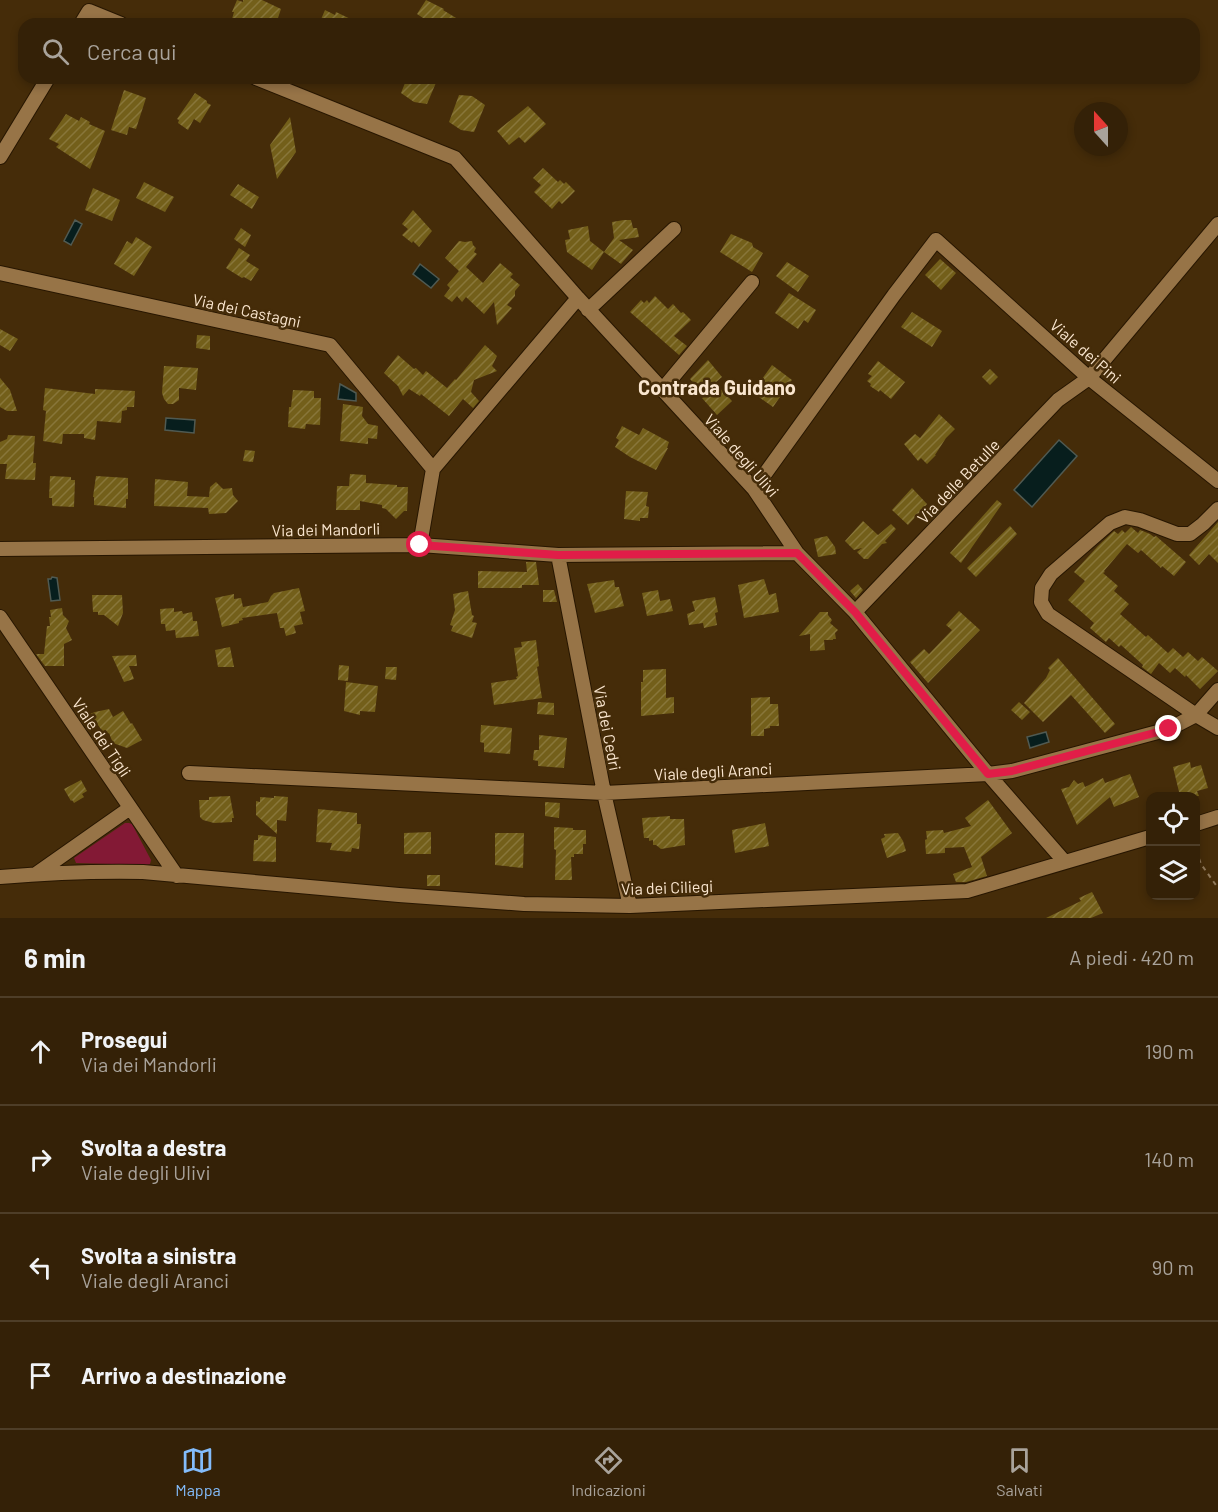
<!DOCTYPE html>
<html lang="it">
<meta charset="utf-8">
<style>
:root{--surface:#342107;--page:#3f2e15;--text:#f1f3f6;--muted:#a9a39b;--line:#4e3e28;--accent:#83bcfb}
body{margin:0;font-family:Barlow,sans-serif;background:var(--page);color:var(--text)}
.controls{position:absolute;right:18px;bottom:18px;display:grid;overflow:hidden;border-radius:12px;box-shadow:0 3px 9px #0003}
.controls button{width:54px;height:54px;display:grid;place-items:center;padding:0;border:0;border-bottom:2px solid var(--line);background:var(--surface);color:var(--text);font:30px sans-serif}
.compass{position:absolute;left:1074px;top:102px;width:54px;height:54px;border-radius:50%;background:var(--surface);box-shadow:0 3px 9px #0003;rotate:339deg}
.stop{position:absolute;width:18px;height:18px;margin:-14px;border:4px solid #e11d48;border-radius:50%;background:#fff}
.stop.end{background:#e11d48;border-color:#fff;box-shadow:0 2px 6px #0008}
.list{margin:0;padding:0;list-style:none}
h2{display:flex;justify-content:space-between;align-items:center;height:78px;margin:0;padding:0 24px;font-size:26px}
h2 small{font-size:20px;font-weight:400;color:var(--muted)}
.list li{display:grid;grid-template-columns:39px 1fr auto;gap:18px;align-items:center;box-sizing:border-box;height:108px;padding:0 24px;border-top:2px solid var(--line)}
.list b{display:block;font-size:22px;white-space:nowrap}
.list p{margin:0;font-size:20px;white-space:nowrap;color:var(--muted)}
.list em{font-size:20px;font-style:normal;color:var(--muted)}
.icon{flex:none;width:33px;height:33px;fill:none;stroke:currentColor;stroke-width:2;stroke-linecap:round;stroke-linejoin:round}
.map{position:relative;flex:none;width:1218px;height:918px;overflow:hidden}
.search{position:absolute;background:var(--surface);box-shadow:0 3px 9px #0003;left:18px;right:18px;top:18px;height:66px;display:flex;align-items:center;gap:15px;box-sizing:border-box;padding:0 21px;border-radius:18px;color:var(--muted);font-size:22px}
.sheet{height:510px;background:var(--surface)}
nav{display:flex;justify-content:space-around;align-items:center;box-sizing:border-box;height:84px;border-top:2px solid var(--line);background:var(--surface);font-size:16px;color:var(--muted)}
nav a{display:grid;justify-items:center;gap:3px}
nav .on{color:var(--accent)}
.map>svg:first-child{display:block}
</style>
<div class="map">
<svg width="1218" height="918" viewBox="0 0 1218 918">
<defs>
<pattern id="building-hatch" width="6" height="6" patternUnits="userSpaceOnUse" patternTransform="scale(1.5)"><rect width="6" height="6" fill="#735f1a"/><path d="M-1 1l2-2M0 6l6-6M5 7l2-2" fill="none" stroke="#88763a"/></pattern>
</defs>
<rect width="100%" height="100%" fill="#452c09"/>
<path fill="#831935" d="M125,823h4l3,1 19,36 -1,4 -3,1 -71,-2 -2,-5z"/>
<path fill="#071e1d" stroke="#505a52" stroke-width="1.5" d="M75,220l7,4 -11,21 -7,-4z
M420,264l19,15 -8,9 -18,-14z
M340,384l16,9v8l-18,-2z
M166,418l29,2 -1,13 -29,-3z
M1059,440l18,16 -45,51 -18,-17z
M52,577l5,1 3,22 -9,1 -3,-22h3z
M1046,732l3,10 -19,6 -3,-11z"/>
<path fill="url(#building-hatch)" d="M237,0l6,2v-2h19l19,9 -5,15h-44l2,-4 -2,-1 2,-7h-2z
M426,0l18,9 -1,1 23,14h-33l-10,-6 -6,-4z
M325,10l10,5 1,-3 25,12h-42z
M407,78h31l-11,26 -13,-2 -13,-9z
M124,90l22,8 -10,31 -7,-2 -2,8 -16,-5z
M195,93l12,8v2l4,2 -11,18 -6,-4 -6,11 -10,-7 1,-3 -2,-1z
M459,95l13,1 13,9 -11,27 -13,-2 -12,-8z
M528,106l18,18 -21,19 -6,-6 -10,8 -12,-14z
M66,114l13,7 2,-4 9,5 -1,2 16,7 -15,38 -34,-22 3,-3 -10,-5z
M290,117l6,35 -19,27 -7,-34z
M543,168l15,14 2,-2 4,4 2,-2 9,9 -13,13 -3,-3 -7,8 -18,-17 7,-7 -8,-7z
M144,182l30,15 -9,15 -29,-14z
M238,184l21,13 -7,12 -22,-14z
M93,188l27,12 -8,21 -27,-11z
M413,210l19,21 -13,16 -6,-6 -1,2 -10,-8 6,-6 -6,-5z
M624,220h7l2,8h4l2,9 -20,3 14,10 -12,14 -17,-12 10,-14 -2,-16z
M588,226l2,15 14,11 -12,18 -25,-18 -2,-12 5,-1 -2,-9z
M241,228l10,7 -6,12 -11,-8z
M731,234l21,9 1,4 10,6 -11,19 -32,-20z
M136,237l16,10 -18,29 -20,-12 13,-23 5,3z
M459,241l6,1 7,-1 1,4 3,3 -2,4 3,2 -11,13 17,16 17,-20 13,11 -3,3 10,8 -5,6v5l-8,9 5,3 -15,17 -3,-23 -10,12 -18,-17 -4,5 -5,-6 -5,6 -8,-6 6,-8 -3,-3 12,-14 -14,-13z
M239,248l11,7 -4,6 13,8 -8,12 -7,-4 -2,1 -16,-10z
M940,259l16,14 -15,17 -16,-15z
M787,262l22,14 -11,16 -22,-16z
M789,293l27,17 -8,13 -4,-3 -6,9 -23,-16z
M655,296l13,13 5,-5 8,9 2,-1 8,8 -17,16 13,10 -8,9 -49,-43 11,-12 3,3 3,-3 2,3z
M912,312l30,19 -10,16 -31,-20z
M0,329l18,10 -8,12 -10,-6z
M197,335l13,1v14l-14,-2z
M485,345l12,11 -5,10 5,5 -23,9 -3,12 8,9 -6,7 -10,-9 -14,17 -28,-22 -1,2 -11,-7 -6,7 -5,-10 -14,-13 14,-18 16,14 2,-1 7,7 3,-4 21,17 8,-9 1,1z
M708,360l14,17 -7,6 17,18 -15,14 -15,-17 3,-2 -15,-17z
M878,361l27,21 -14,17 -11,-9 -1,2 -9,-6 1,-2 -4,-3 5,-5 -4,-2z
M772,365l20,15 -19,27 -17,-12 9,-14 -3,-2z
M164,366l34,2 -2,22 -17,-2v12l-6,4h-5l-4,-5 -2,-6z
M990,369l8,8 -8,8 -8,-8z
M0,378l10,12 7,21h-10l-7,-4z
M45,388l50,6v-5l40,2 -1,16h-7v3l-5,1 -1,12 -24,-2 -2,19 -11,-2v-4h-21l-1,10 -19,-3 3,-30 -3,-1z
M293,390l21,1v7h7l-1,27 -14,-1 -1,5 -17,-2 1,-20h2z
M343,404l20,3 -1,9 6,8 10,2 -1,13 -9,-1v6l-28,-3z
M939,414l16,15 -9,9 -11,17h1l-9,9 -6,-6 -3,3 -14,-17 11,-10 5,4z
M622,426l17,9 4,-7 26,14 -2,6h1l-12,22 -26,-13 -15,-10 4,-7 -3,-2z
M8,435l27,1 -2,27h3l-1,17 -30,-1 2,-15h-7v-22l7,-3z
M245,450l10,1 -2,11 -10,-1z
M350,474l16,1v8l31,2v2h11l-1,24h-3l-8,8 -10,-10 -4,-1v-3l-22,-4v9h-24l1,-24h12z
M50,476l21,1v3h4l-1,27 -21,-1 -1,-1v-7h-3z
M96,476l32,2v21h-2v9l-32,-3v-8h-1z
M155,479l33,3 -1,14 22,1 1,-10 6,-5 7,7 9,-1 1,7 5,6 -12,12 -17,1 -1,-6 -54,-2z
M912,488l15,16 -19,21 -16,-15z
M626,491l22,1 -2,14 3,1 -1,11h-8v3l-16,-2z
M997,500l5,4 -41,59 -11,-10z
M863,521l15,14 13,-11 5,5 -11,12 2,2 -5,1 -14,15h-4l-7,-7 5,-4 -8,2 -9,-9z
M1218,522v41l-9,-9 -10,11 -10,-10z
M1010,526l7,8 -41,43 -9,-9z
M1131,527l7,6 2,-3 10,4 4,3 2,-1 30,26 -12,14 -12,-10 -1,2 -20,-18 -3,3 -11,-9 -23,27 1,1 -2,1 15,13 -4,5 15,13 -9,10 26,23 2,-2 20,18 5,-5 10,9 5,-5 10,9 4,-4 16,14 -18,18 -14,-14 -1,2 -10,-9 -5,5 -11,-10 -8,11 -9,-7 1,-2 -22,-20 -2,2 -10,-9 -3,4 -16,-14 4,-5 -26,-23 17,-19 -11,-9 24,-26 16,-15 4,3 4,-4 3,3z
M827,536l8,11 1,7 -18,3 -4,-18z
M526,562h10l3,23h-17v3h-44v-17l49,1z
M764,579l5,16 7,-2 3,19 -35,6 -6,-33z
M614,580l1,7h4l5,19 -29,7 -8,-29z
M858,584l5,6 -7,8 -6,-7z
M299,588l6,23 -5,1 3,12 -9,2 2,7 -10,3 -2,-8h-4l-3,-15 -35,5 1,2 -4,1v2l-17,4 -7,-29 19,-4v5l7,-1 2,9 25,-5 3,-6 3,-3z
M543,590h11l3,12h-14z
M658,590l2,11 10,-2 3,12 -26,5 -5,-23z
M468,591l4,24 2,1 -2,6 5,1 -5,15 -21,-7 2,-5 -3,-1 5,-15 -2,-16z
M92,595h30l1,18 -5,13 -14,-11h-6v-3h-5z
M715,597l3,15 -3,1 2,12 -13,3 -1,-5 -14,2 -2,-11 8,-3 -3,-10z
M62,608l1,7 6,6 -3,7 6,12 -8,4v22h-19l-9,-12h8l3,-28h3l-1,-9h2l-1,-7z
M174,608v4l8,-1 1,3 9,-2 1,9h4l2,15 -23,2 -1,-8 -9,1 -1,-7h-4l-1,-15z
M959,611l21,19 -52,53 -18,-21 14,-13 5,5 23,-24 -6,-5z
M820,612h8v3l4,5 -2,3 8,7 -3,3 1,6h-3v1h-9l1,10 -15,1v-17l-11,2z
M536,640l3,26 -2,1 5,31 -48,7 -3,-22 26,-4 -1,-2 2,-1 -4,-28 8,-1 -1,-5z
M230,647l4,20h-16l-3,-17z
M136,655l1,11h-8l5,13 -10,3 -12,-26z
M1058,658l57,66 -10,9 -34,-38 -28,27 -19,-19 22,-25 4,-8 -2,-2z
M339,665l10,1 -1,15 -10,-1z
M386,667h11l-1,13 -11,-1z
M666,669v29l8,-1v16l-33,3v-34h2v-12z
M346,682l32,4 -3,26 -15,-1v4l-16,-4z
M770,697v7h8l1,22h-9v2l-6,1v7h-13v-38z
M538,702l16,1v12l-17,-1z
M1019,702l11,10 -8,8 -11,-10z
M109,709l4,8 10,-6 8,13 1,-1 10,17 -15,8 -14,-5 -4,-10 -4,2 -7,-10 -7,2 -4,-12 8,-3z
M481,725l31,3 -2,26 -26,-2v-9l-4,-1z
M539,735l28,3 -3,30 -26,-2v-5l-5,-1 1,-10h5z
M1190,762l1,6 10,-3 7,23 -11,3 2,5h-19l-7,-29z
M1130,774l9,23 -25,10 -4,-10 -33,28 -16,-36 8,-2 5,-7 4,4 5,-2 2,5 18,-9 2,5z
M81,780l6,11 -5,3 2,3 -10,6 -2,-3 -1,1 -7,-12z
M230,796l4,22h-2v4l-18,1 -11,-3 -3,-3 -1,-17h10v-3z
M274,796l14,1 -2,24 -9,-1v14l-21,-19v-14l4,1v-5l14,1z
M988,800l24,33 -31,24 6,19 -21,6h-10l-3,-8 19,-7 -8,-20 -19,1v5l-19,1 -1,-14 2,-1 -1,-8 17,-1 1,3 27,-7 -6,-8z
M545,802l15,1 -1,15 -14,-2z
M318,809l39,4v11h4l-2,25 -7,-1 -1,4 -21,-2 2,-7 -16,-1z
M670,816v3h14l1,26 -24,4 -5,-4h-3v-5l-4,1v-3h-5l-2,-20z
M765,823l4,23 -34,7 -3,-23z
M554,827l19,1v2h13v14h-3v10h-9v3h-3l1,23h-17l1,-30 -2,-1z
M431,832v22h-27v-21z
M495,833h29l-1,35 -28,-3z
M898,833l5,8 3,10 -19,7 -6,-19 4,-2 -1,-3z
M258,835l18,2v25l-23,-1 1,-21h4z
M427,875h13v11h-13z
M1092,892l11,21 -12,5h-45l35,-17 -2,-3z"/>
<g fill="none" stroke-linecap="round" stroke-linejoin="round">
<defs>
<path id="minor" d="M81,24l8,-13 32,13
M256,78l199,80 123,140 176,191 43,64 58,59 133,162 76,87
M0,157l48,-79
M0,273l330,72 103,124
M588,310l86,-81
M662,390l90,-108
M754,489l140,-194 42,-55 153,138 129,103
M1218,509l-15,15 -13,10h-13l-37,-14 -15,-3 -15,6 -59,51 -9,14 -1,14 7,12 148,101 22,13
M420,545l13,-76 145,-171
M0,549l420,-4 138,10 239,-2
M558,555l46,238 26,113
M855,612l203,-212 31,-22 129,-154
M0,617l177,259
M189,773l415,20 384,-19 24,-3 157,-42 27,-14 22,-25
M1196,824l22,-7
M36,874l94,-66
M0,877c48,-4 95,-6 143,-5l256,23 125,9 106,2 337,-15 183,-54"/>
</defs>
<use href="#minor" stroke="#271601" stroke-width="16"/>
<path stroke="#8f785a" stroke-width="2" stroke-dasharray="4.5 4.5" stroke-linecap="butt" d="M1196,850l5,14 17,24"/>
<use href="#minor" stroke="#977447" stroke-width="14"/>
</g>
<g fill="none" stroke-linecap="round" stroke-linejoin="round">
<path stroke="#e11d48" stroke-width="8" d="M420,545l138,10 239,-2 58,59 133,162 24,-3 157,-42"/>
</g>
<g text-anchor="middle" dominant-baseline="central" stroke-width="5" stroke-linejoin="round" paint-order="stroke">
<g font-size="16" fill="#fae6cf" stroke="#452c09">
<text transform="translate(247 310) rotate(12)">Via dei Castagni</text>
<text transform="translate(1086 351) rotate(41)">Viale dei Pini</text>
<text transform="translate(742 455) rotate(49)">Viale degli Ulivi</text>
<text transform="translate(958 481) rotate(-46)">Via delle Betulle</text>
<text transform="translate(326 529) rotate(-1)">Via dei Mandorli</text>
<text transform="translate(608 728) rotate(79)">Via dei Cedri</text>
<text transform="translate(102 737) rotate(56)">Viale dei Tigli</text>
<text transform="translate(713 771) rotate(-3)">Viale degli Aranci</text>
<text transform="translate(667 887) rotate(-2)">Via dei Ciliegi</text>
</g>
<g font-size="20" font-weight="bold" fill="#fae6cf" stroke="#452c09">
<text x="717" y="387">Contrada Guidano</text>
</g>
</g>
</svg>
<div class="controls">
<button><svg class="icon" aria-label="locate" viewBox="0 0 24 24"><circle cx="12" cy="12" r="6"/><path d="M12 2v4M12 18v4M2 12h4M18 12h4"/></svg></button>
<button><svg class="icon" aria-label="layers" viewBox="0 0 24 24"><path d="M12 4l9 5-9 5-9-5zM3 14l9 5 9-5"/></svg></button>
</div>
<svg class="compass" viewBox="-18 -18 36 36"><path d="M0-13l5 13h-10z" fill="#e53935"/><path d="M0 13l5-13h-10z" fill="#a9a39b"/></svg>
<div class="stop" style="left:420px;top:545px"></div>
<div class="stop end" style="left:1169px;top:729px"></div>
<div class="search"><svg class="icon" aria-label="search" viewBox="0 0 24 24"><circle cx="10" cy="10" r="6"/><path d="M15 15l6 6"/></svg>Cerca qui</div>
</div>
<section class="sheet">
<h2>6 min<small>A piedi · 420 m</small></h2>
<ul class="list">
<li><svg class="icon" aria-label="ahead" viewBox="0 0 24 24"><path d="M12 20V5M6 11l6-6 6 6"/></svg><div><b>Prosegui</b><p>Via dei Mandorli</p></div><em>190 m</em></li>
<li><svg class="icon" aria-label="right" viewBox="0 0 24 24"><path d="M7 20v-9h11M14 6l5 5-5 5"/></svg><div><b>Svolta a destra</b><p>Viale degli Ulivi</p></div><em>140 m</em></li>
<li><svg class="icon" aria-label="left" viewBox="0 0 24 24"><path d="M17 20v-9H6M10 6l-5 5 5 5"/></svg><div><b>Svolta a sinistra</b><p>Viale degli Aranci</p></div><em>90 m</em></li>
<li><svg class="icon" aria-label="arrive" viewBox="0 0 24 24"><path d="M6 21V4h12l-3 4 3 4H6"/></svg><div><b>Arrivo a destinazione</b></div></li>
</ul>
</section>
<nav>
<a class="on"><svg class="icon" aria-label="map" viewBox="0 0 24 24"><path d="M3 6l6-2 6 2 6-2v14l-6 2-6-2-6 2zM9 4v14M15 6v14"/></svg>Mappa</a>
<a><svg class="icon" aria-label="directions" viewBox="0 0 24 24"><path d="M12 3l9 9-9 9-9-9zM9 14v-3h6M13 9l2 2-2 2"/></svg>Indicazioni</a>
<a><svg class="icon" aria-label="saved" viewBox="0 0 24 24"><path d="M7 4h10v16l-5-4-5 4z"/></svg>Salvati</a>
</nav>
